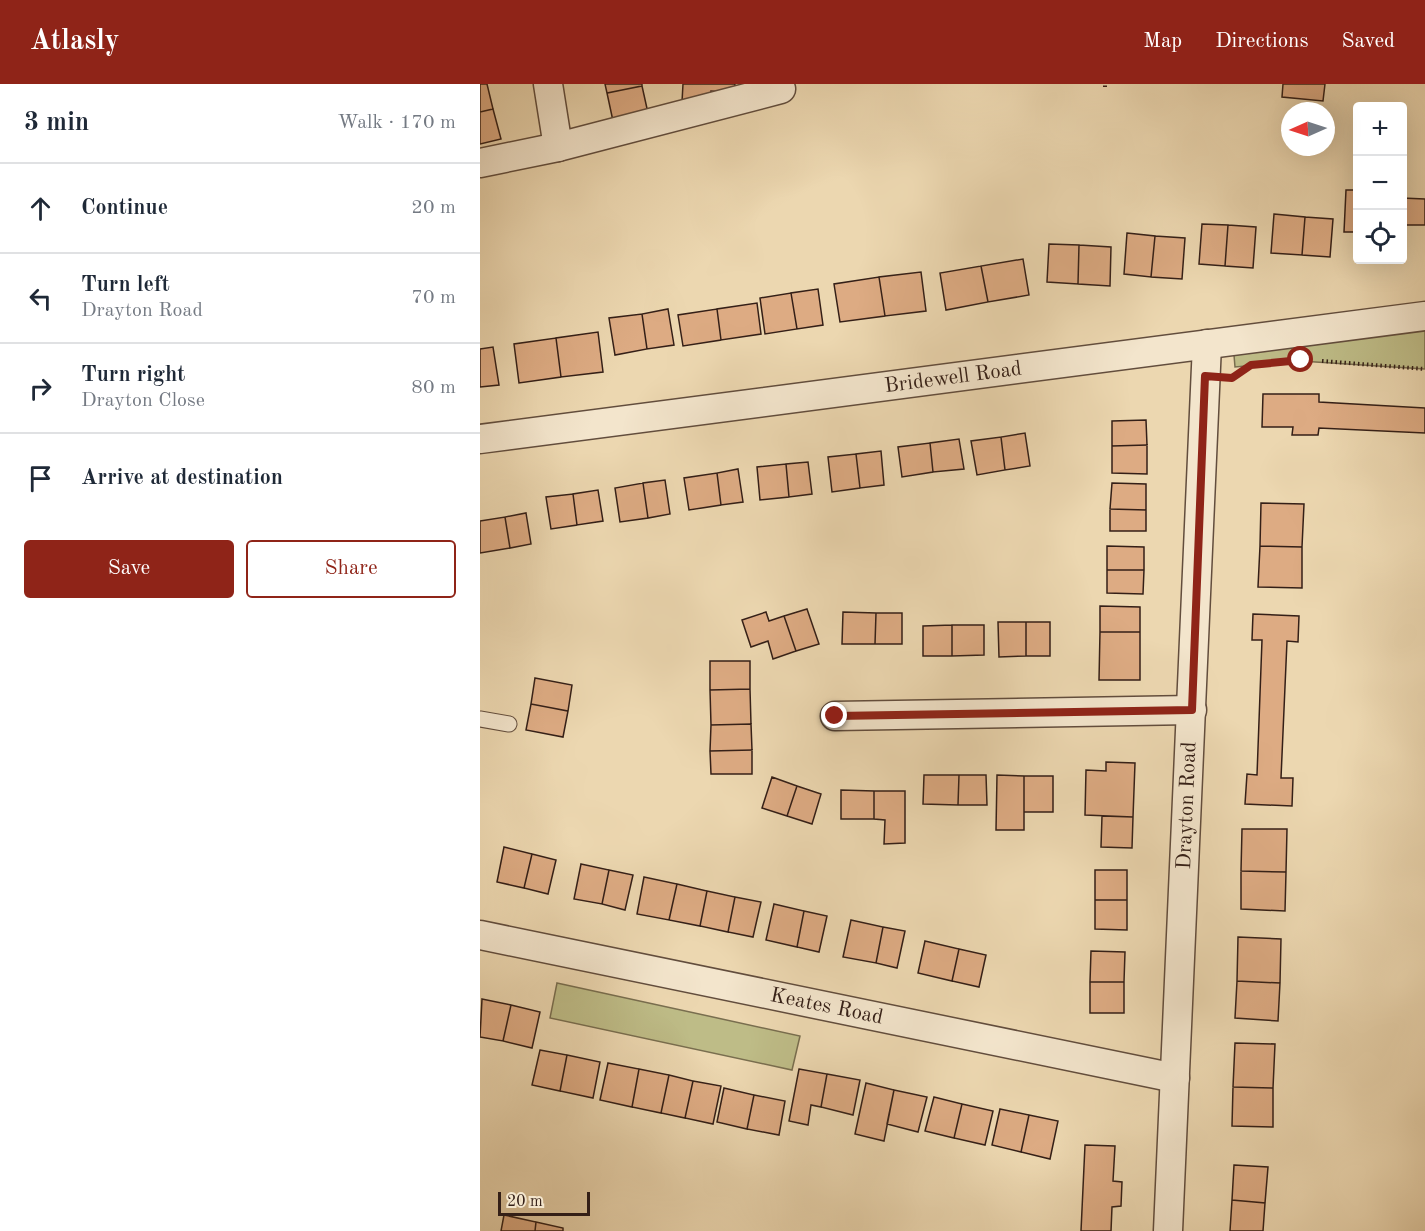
<!DOCTYPE html>
<meta charset="utf-8">
<style>
:root{--surface:#fff;--page:#f6f6f7;--text:#1f2937;--muted:#747a83;--line:#e0e1e3;--accent:#8f2418}
body{margin:0;font-family:"Old Standard TT",serif;background:var(--page);color:var(--text)}
.controls{position:absolute;right:18px;top:18px;display:grid;overflow:hidden;border-radius:6px;box-shadow:0 6px 24px #0002}
.controls button{width:54px;height:54px;display:grid;place-items:center;padding:0;border:0;border-bottom:2px solid var(--line);background:var(--surface);color:var(--text);font:30px sans-serif}
.compass{position:absolute;left:801px;top:18px;width:54px;height:54px;border-radius:50%;background:var(--surface);box-shadow:0 6px 24px #0002;rotate:267deg}
.scale{position:absolute;left:18px;bottom:15px;width:92px;box-sizing:border-box;padding-left:6px;border:3px solid #341f17;border-top:0;font-size:16px;line-height:21px;white-space:nowrap;color:#341f17;-webkit-text-stroke:4px #f3e5cc;paint-order:stroke}
.stop{position:absolute;width:18px;height:18px;margin:-14px;border:4px solid #8f2418;border-radius:50%;background:#fff}
.stop.end{background:#8f2418;border-color:#fff;box-shadow:0 2px 6px #0008}
.list{margin:0;padding:0;list-style:none}
h2{display:flex;justify-content:space-between;align-items:center;height:78px;margin:0;padding:0 24px;font-size:26px}
h2 small{font-size:20px;font-weight:400;color:var(--muted)}
.list li{display:grid;grid-template-columns:39px 1fr auto;gap:18px;align-items:center;box-sizing:border-box;height:90px;padding:0 24px;border-top:2px solid var(--line)}
.list b{display:block;font-size:22px;white-space:nowrap}
.list p{margin:0;font-size:20px;white-space:nowrap;color:var(--muted)}
.list em{font-size:20px;font-style:normal;color:var(--muted)}
.actions{display:flex;gap:12px;padding:18px 24px}
.actions a{flex:1;padding:14px 0;border:2px solid var(--accent);border-radius:6px;text-align:center;font-size:21px;color:var(--accent)}
.actions .main{background:var(--accent);color:#fff}
.icon{flex:none;width:33px;height:33px;fill:none;stroke:currentColor;stroke-width:2;stroke-linecap:round;stroke-linejoin:round}
.map{position:relative;flex:none;width:945px;height:1147px;overflow:hidden}
header{display:flex;align-items:center;gap:36px;box-sizing:border-box;height:84px;padding:0 30px;background:var(--accent);color:#fff}
header strong{font-size:28px}
nav{display:flex;gap:33px;margin-inline-start:auto;font-size:21px}
main{display:flex}
aside{flex:1;background:var(--surface)}
.map>svg:first-child{display:block}
</style>
<header>
<strong>Atlasly</strong>
<nav><a>Map</a><a>Directions</a><a>Saved</a></nav>
</header>
<main>
<aside>
<h2>3 min<small>Walk · 170 m</small></h2>
<ul class="list">
<li><svg class="icon" aria-label="ahead" viewBox="0 0 24 24"><path d="M12 20V5M6 11l6-6 6 6"/></svg><div><b>Continue</b></div><em>20 m</em></li>
<li><svg class="icon" aria-label="left" viewBox="0 0 24 24"><path d="M17 20v-9H6M10 6l-5 5 5 5"/></svg><div><b>Turn left</b><p>Drayton Road</p></div><em>70 m</em></li>
<li><svg class="icon" aria-label="right" viewBox="0 0 24 24"><path d="M7 20v-9h11M14 6l5 5-5 5"/></svg><div><b>Turn right</b><p>Drayton Close</p></div><em>80 m</em></li>
<li><svg class="icon" aria-label="arrive" viewBox="0 0 24 24"><path d="M6 21V4h12l-3 4 3 4H6"/></svg><div><b>Arrive at destination</b></div></li>
</ul>
<div class="actions"><a class="main">Save</a><a>Share</a></div>
</aside>
<div class="map">
<svg width="945" height="1147" viewBox="0 0 945 1147">
<rect width="100%" height="100%" fill="#ecd7b0"/>
<filter id="stains"><feTurbulence type="fractalNoise" baseFrequency=".00333" numOctaves="4"/><feColorMatrix values="0 0 0 0 .2 0 0 0 0 .09 0 0 0 0 .02 0 0 0 .5 -.17"/></filter>
<radialGradient id="worn" r=".72"><stop offset=".6" stop-color="#630" stop-opacity="0"/><stop offset="1" stop-color="#630" stop-opacity=".3"/></radialGradient>
<path fill="#bebc87" stroke="#796e4f" stroke-width="1.5" d="M945,245v40l-125,-8 -65,6 -1,-12z
M77,899l243,53 -8,34 -242,-52z"/>
<path fill="#ddab83" stroke="#341f17" stroke-width="1.5" d="M0,0h7l6,25 -13,3z
M125,0h37v2l-35,7z
M203,0h52l-1,9 -23,-2v13l-29,-2z
M803,0h42l-2,17 -41,-4z
M162,2l6,27 -35,8 -6,-28z
M13,25l8,30 -21,5v-32z
M866,106h12v42h-14z
M922,114l23,1v26h-23z
M794,130l31,3 -3,38 -31,-2z
M825,133l28,2 -3,38 -28,-2z
M722,140l26,1 -3,41 -26,-2z
M748,141l28,2 -3,41 -28,-2z
M647,149l28,3 -4,41 -27,-3z
M675,152l30,2 -3,41 -31,-2z
M569,160l30,1 -1,39 -31,-2z
M599,161l32,2 -1,39 -32,-2z
M543,175l6,36 -41,7 -7,-36z
M501,182l7,36 -42,8 -6,-37z
M441,188l5,39 -41,5 -6,-39z
M399,193l6,39 -45,6 -6,-38z
M338,205l5,36 -26,4 -6,-36z
M311,209l6,36 -32,5 -5,-36z
M277,219l4,31 -40,6 -4,-31z
M188,225l6,36 -27,4 -5,-35z
M237,225l4,31 -38,6 -5,-31z
M162,230l5,35 -32,6 -6,-37z
M118,248l5,40 -42,5 -5,-39z
M76,254l5,39 -42,6 -5,-39z
M13,263l6,38 -19,2v-38z
M783,310h56v8l106,6v25l-106,-5 -1,7h-26l1,-8h-31z
M666,336l1,25 -35,1v-25z
M545,349l5,33 -25,4 -4,-33z
M521,353l4,33 -28,5 -6,-34z
M479,355l5,30 -31,3 -3,-29z
M450,359l3,29 -31,5 -4,-30z
M667,361v29l-35,-1v-27z
M401,367l3,34 -24,3 -4,-34z
M376,370l4,34 -28,4 -4,-35z
M328,378l4,32 -23,3 -3,-33z
M306,380l3,33 -29,3 -3,-33z
M258,385l5,33 -22,3 -4,-32z
M237,389l4,32 -32,5 -5,-32z
M185,396l5,34 -22,4 -5,-35z
M163,399l5,35 -28,4 -5,-34z
M632,399l34,1v26l-36,-1z
M118,406l5,31 -26,4 -4,-31z
M93,410l4,31 -26,4 -5,-32z
M781,419l43,1 -2,43 -42,-1z
M630,425l36,1v21h-36z
M46,429l5,31 -21,4 -5,-31z
M25,433l5,31 -30,5v-32z
M627,462l37,1v23h-37z
M780,462l42,1v41l-44,-1z
M627,486h37l-1,24 -36,-1z
M620,522l40,1v25h-40z
M327,525l12,35 -23,7 -12,-35z
M286,528l3,9 15,-5 12,35 -23,8 -5,-18 -17,6 -9,-27z
M363,528l33,1 -1,31h-33z
M396,529h26v31h-27z
M773,530l46,2 -1,26 -11,-1 -6,137h12l-1,28 -47,-2 2,-30 10,1 5,-135h-10z
M518,538h28v34l-27,1z
M546,538h24v34h-24z
M472,541v31h-29v-30z
M472,541h32v30l-32,1z
M620,548h40v48h-41z
M230,577h40v28l-40,1z
M55,594l37,7 -4,26 -37,-7z
M270,605l1,35 -40,1 -1,-35z
M51,620l37,7 -5,26 -37,-7z
M271,640l1,26 -42,1 1,-26z
M272,666v24h-41l-1,-23z
M626,678l29,1 -2,54 -48,-2 1,-45 20,1z
M444,691h35l-1,30 -35,-1z
M479,691h27l1,30h-29z
M517,691l27,1v54h-28z
M544,692h29v36h-29z
M292,693l25,9 -10,30 -25,-8z
M317,702l24,8 -9,30 -25,-8z
M361,706l33,1v28h-33z
M394,707h31v52l-21,1 1,-24 -11,-1z
M622,732l31,1 -1,31 -31,-1z
M762,745h45l-1,43 -45,-1z
M24,763l28,7 -8,34 -27,-6z
M52,770l24,6 -8,34 -24,-6z
M101,780l28,6 -7,34 -28,-5z
M129,786l24,5 -8,35 -23,-6z
M615,786h32v30h-32z
M761,787l45,1 -1,39 -44,-2z
M164,793l33,7 -8,36 -32,-6z
M197,800l30,7 -7,35 -31,-6z
M227,807l28,6 -7,35 -28,-6z
M255,813l26,5 -8,35 -25,-5z
M615,816h32v30l-32,-1z
M294,820l30,7 -7,36 -31,-7z
M324,827l23,5 -8,36 -22,-5z
M371,836l32,7 -7,36 -33,-6z
M403,843l22,4 -8,37 -21,-5z
M758,853l43,2 -1,44 -43,-2z
M445,857l34,8 -7,32 -34,-8z
M479,865l27,6 -7,32 -27,-6z
M611,867l34,1 -1,30h-34z
M757,897l43,2 -2,38 -43,-3z
M610,898h34v31h-34z
M2,915l29,6 -8,36 -23,-4z
M31,921l29,7 -8,36 -29,-7z
M755,959l40,1 -2,44 -40,-1z
M60,966l27,5 -7,36 -28,-6z
M87,971l33,7 -7,36 -33,-7z
M128,979l31,6 -7,38 -32,-7z
M159,985l30,6 -8,38 -29,-6z
M319,985l28,5 -6,33 -10,-2 -3,20 -19,-4z
M347,990l33,6 -7,35 -32,-8z
M189,991l24,6 -8,37 -24,-5z
M213,997l28,5 -8,38 -28,-6z
M386,999l28,7 -10,51 -29,-7z
M753,1003l40,1v39l-41,-1z
M244,1004l30,7 -7,34 -30,-7z
M414,1006l33,7 -9,35 -31,-8z
M274,1011l31,6 -6,34 -32,-6z
M454,1013l28,7 -8,34 -29,-7z
M482,1020l31,7 -8,34 -31,-7z
M520,1025l29,6 -8,37 -29,-7z
M549,1031l29,6 -8,38 -29,-7z
M605,1061l30,1 -2,35 9,1 -1,24 -9,1 -1,24h-30z
M754,1081l34,2 -3,36 -33,-3z
M752,1116l33,3 -2,28h-33z
M24,1131l32,7 -1,9h-34z
M56,1138l27,6v3h-28z"/>
<g fill="none" stroke-linecap="round" stroke-linejoin="round">
<defs>
<path id="lane" d="M0,635l29,5"/>
<g id="street">
<path d="M68,0l10,63"/>
<path d="M0,79l78,-16 223,-58"/>
<path id="s1" d="M0,355l945,-123"/>
<path d="M355,632l357,-6"/>
<path id="s2" d="M0,851l695,143"/>
<path id="s3" d="M688,1147l39,-887"/>
</g>
</defs>
<use href="#lane" stroke="#624d3d" stroke-width="17"/>
<use href="#street" stroke="#624d3d" stroke-width="31"/>
<path stroke="#341f17" stroke-width="4" stroke-dasharray="1.5 3" stroke-linecap="butt" d="M625,3v-3
M842,277l103,8"/>
<use href="#lane" stroke="#f3e5cc" stroke-width="15"/>
<use href="#street" stroke="#f3e5cc" stroke-width="28"/>
</g>
<g fill="none" stroke-linecap="round" stroke-linejoin="round">
<path stroke="#8f2418" stroke-width="8" d="M355,632l357,-6 13,-334 27,2 19,-13 50,-5"/>
</g>
<g text-anchor="middle" dominant-baseline="central" stroke-width="4.5" stroke-linejoin="round" paint-order="stroke">
<g font-size="21" fill="#341f17" stroke="#f3e5cc">
<text stroke="none"><textPath href="#s1" startOffset="477">Bridewell Road</textPath></text>
<text stroke="none"><textPath href="#s3" startOffset="426">Drayton Road</textPath></text>
<text stroke="none"><textPath href="#s2" startOffset="354">Keates Road</textPath></text>
</g>
</g>
<rect width="100%" height="100%" filter="url(#stains)"/>
<rect width="100%" height="100%" fill="url(#worn)"/>
</svg>
<div class="controls">
<button>+</button>
<button>−</button>
<button><svg class="icon" aria-label="locate" viewBox="0 0 24 24"><circle cx="12" cy="12" r="6"/><path d="M12 2v4M12 18v4M2 12h4M18 12h4"/></svg></button>
</div>
<svg class="compass" viewBox="-18 -18 36 36"><path d="M0-13l5 13h-10z" fill="#e53935"/><path d="M0 13l5-13h-10z" fill="#747a83"/></svg>
<div class="scale">20 m</div>
<div class="stop" style="left:821px;top:276px"></div>
<div class="stop end" style="left:355px;top:632px"></div>
</div>
</main>
